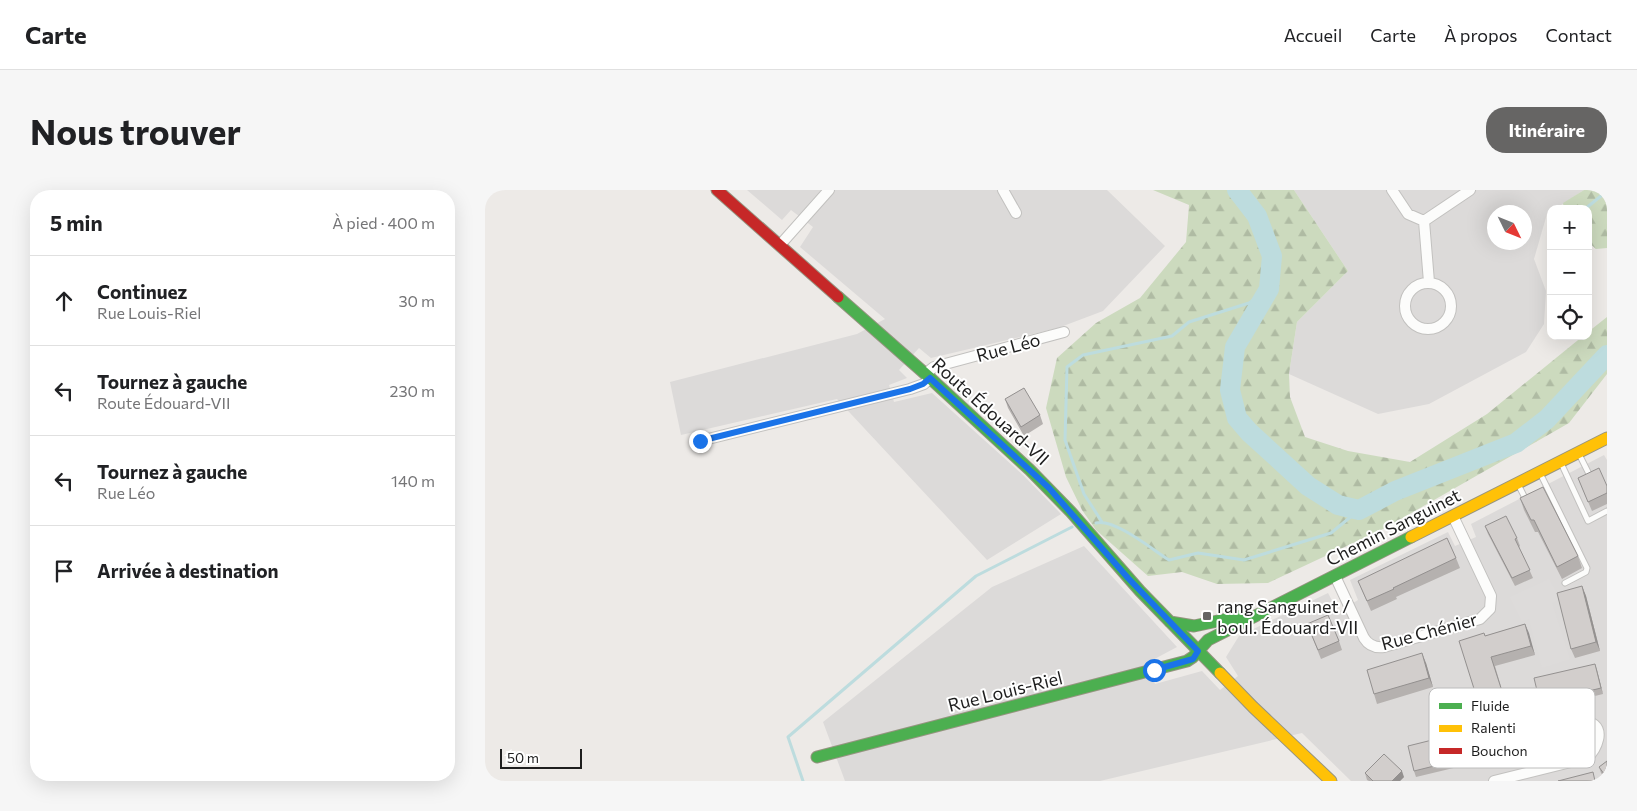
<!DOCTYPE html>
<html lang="fr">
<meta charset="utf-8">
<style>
:root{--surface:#fff;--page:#f6f6f6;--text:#202124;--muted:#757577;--line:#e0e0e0;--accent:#666564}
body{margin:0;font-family:Commissioner,sans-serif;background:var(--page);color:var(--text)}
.controls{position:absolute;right:15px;top:15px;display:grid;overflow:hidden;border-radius:10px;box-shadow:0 5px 20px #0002}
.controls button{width:45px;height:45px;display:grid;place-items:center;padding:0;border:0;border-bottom:1px solid var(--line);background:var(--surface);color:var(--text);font:25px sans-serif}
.compass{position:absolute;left:1002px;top:15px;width:45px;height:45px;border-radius:50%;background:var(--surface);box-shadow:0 5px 20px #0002;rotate:133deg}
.scale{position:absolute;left:15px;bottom:12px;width:82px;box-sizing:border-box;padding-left:5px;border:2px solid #1e1e1e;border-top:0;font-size:14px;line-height:18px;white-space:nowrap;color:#1e1e1e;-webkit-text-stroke:4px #fff;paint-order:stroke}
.stop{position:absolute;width:15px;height:15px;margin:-11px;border:4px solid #1a73e8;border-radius:50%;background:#fff}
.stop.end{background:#1a73e8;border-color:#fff;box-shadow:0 1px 5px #0008}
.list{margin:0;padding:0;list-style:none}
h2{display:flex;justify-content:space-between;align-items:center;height:65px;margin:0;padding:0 20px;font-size:21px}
h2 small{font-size:16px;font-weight:400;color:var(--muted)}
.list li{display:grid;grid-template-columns:32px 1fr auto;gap:15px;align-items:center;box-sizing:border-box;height:90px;padding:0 20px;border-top:1px solid var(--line)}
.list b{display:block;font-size:19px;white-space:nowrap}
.list p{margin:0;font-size:16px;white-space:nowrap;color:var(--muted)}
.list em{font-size:16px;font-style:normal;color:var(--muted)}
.icon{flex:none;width:28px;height:28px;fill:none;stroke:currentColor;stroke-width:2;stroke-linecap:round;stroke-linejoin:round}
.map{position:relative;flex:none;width:1122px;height:591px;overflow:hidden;border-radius:20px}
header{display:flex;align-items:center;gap:30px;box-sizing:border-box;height:70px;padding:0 25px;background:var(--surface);border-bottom:1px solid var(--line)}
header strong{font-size:24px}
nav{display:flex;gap:28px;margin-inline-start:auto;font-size:18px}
.intro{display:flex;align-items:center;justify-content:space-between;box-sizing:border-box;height:120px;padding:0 30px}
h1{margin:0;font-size:35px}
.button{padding:12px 22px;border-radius:20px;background:var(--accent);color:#fff;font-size:18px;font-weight:700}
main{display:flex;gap:30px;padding:0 30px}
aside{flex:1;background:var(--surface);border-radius:20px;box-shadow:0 5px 20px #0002}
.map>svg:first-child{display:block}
</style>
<header>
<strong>Carte</strong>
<nav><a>Accueil</a><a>Carte</a><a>À propos</a><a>Contact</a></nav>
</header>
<div class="intro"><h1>Nous trouver</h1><a class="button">Itinéraire</a></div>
<main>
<aside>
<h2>5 min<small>À pied · 400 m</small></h2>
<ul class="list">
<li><svg class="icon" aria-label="ahead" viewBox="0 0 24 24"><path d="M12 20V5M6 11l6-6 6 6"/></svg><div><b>Continuez</b><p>Rue Louis-Riel</p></div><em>30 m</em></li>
<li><svg class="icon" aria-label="left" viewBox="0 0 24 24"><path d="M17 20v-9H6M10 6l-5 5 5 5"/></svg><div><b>Tournez à gauche</b><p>Route Édouard-VII</p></div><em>230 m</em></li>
<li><svg class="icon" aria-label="left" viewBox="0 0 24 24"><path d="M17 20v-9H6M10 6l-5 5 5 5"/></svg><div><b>Tournez à gauche</b><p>Rue Léo</p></div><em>140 m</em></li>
<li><svg class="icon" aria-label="arrive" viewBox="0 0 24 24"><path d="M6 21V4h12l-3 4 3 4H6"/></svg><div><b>Arrivée à destination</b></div></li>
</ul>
</aside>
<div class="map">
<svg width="1122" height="591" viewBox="0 0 1122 591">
<defs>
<pattern id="forest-firs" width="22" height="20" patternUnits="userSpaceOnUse" patternTransform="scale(1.25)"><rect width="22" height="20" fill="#ccdabe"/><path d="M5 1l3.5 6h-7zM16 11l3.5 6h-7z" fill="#afbba3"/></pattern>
</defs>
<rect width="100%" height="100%" fill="#edeae7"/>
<path fill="#dcdad9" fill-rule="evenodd" d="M262,0h360l58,56 -62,65 -45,17 -127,30 -12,-10 -20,22 8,8 -18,7 5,17 38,-9 91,82 38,39 -74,46 -150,-161 -156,36 -11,-53 187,-48 28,-15 -85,-72 13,-20 -22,-17 -9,10z
M809,0h290l-29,19h-4v3l-4,2 -13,45 12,32 -2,33 -18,28 -97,52 -51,10 -89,-40 8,-52 51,-51zM1009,22h31v30h-31z
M1119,265l3,5v321h-256l-49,-48 -202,48h-255l-22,-59 169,-135 92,-41 93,101 -30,16 8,21 47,-13 18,19 18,-14 -12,-19 13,-21 89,-43 10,19 20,-12 -8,-20 98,-48 7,14 21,-9 -5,-13z"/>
<path fill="url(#forest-firs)" d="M668,0h141l54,81 -51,51 -8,52 1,23 15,40 43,14 62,11 77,-48 96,-78h5v-4l19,-15v57l-38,49 -184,105 -117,55 -51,1 -35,-12 -34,4 -52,-46 -14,-20 -16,-33 -20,-69 11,-50 39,-35 44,-25 46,-56 3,-37z
M1099,0h23v58l-11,1 -8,-7v-33h-24l-1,-6z"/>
<path fill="#dddbda" d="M1064,389l11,20 -8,4 18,56 -28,9 -13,-49 -7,2 -12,-24z"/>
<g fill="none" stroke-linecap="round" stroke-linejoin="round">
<path stroke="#bddcde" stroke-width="3" d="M1100,19l22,-18
M617,332l-18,-28 -19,-54 2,-73 16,-12 89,-19 17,-14 60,-19 20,-14
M611,333c18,-5 57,27 73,37l29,-7 46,7 87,-27 28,-23
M318,591l-15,-44 188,-161 96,-49"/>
<path stroke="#bddcde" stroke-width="20" d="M752,0l20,26 15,40 -3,33 -34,58 -5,43 7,28 12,14 59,54 30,19 21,5 36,-19 121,-48 31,-24 60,-64"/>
<defs>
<path id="lane" d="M1094,264l10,20
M1076,273l27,58 19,-10
M1055,283l47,95 -1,4 -21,11
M1033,294l8,16 1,-1"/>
<path id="street" d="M518,0l13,23
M907,0l16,24 16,7
M939,31l5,61
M939,31l46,-31
M295,55l49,-55
M920 116a23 23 0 1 1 46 0a23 23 0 1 1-46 0Z
M440,184l9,-7 130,-35
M215,251l210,-52 14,-5 6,-6
M850,386l29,62c5,8 12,10 20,9l96,-28 10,-10 1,-13 -38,-80
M1009,591l93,-23c9,-8 20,-30 2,-36 -8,-2 -24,4 -31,8l-2,8 5,26"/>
<path id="fast" d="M353,107l92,81 100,92 41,42 69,79 80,82
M685,432l24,4 52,-11
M332,567l370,-96 6,-4 15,-17 203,-103"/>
<path id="slow" d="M926,347l196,-99
M735,483l33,34 78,74"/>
<path id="jam" d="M232,0l121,107"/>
</defs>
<use href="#lane" stroke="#c2c1bf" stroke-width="7"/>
<use href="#street" stroke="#c2c1bf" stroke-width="12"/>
<use href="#fast" stroke="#969480" stroke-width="13"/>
<use href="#slow" stroke="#969480" stroke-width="13"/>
<use href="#jam" stroke="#969480" stroke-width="13"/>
<use href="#lane" stroke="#fcfcfb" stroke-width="5"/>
<use href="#street" stroke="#fcfcfb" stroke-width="10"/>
<use href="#fast" stroke="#4caf50" stroke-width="11"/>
<use href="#slow" stroke="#ffc107" stroke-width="11"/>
<use href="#jam" stroke="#c62828" stroke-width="11"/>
</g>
<path fill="#b5b1af" d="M520,209l35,16 3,9 -19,12 -16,-28z
M1093,288l29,8v18l-15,7z
M1035,308l58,58 4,12 -20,11 -24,-47h-3l-11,-22z
M1000,336l32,12 3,8 -1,1 14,31 -18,8 -27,-52z
M971,368l4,10 -64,29 1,2 -26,12 -13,-30z
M1097,396l4,10 14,55 -25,7 -4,-9z
M822,434l32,17 3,9 -21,9z
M1040,434l10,31 -40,11 9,31 -24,8 -4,-10 9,-59z
M941,473l7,24 -56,17 -3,-10z
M1110,474l8,30 -61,15 -2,-6z
M1046,533l6,25 -121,29 -2,-6z
M1122,571v20l-6,-8 -2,-6z
M880,583l39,4 -4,4h-31l-2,-1z"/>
<path fill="#93908f" d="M1097,396l4,10 14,55 -4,-9z
M1040,434l4,9 6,22 -4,-9z
M937,463l4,10 7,24 -4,-9z
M1110,474l2,6 6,24 -2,-6z
M917,581l2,6 -4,4h-8z"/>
<path fill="#d2cecc" stroke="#93908f" d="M539,198l16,27 -19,12 -16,-28z
M1114,278l8,18v7l-19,9 -10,-24z
M1058,297l35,69 -21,11 -23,-47h-3l-11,-22z
M1021,326l11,22 -2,1 15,31 -18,8 -27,-52z
M962,348l9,20 -63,30 1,1 -27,12 -9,-20z
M1097,396l14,56 -25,7 -14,-56z
M843,425l11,26 -21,9 -11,-26z
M1040,434l6,22 -40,11 10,31 -25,7 -17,-54 25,-8 1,3z
M937,463l7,25 -55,16 -7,-24z
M1110,474l6,24 -61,15 -6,-25z
M1044,526l6,25 -121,30 -6,-25z
M899,564l18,17 -10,10h-19l-8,-8z
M1122,571v17l-8,-11z
M1108,582l2,9h-37z"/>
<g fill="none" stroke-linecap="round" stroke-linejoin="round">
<path stroke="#1a73e8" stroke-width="6" d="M215,251l210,-52 13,-5 7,-6 119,110 79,90 70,73 -5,8 -39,11"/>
</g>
<rect fill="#666564" stroke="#fff" stroke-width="2" x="717" y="421" width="10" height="10" rx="2.5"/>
<g text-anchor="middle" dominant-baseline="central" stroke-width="4" stroke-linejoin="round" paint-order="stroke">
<g font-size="18" fill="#1e1e1e" stroke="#fff">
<text transform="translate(523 157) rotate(-15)">Rue Léo</text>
<text transform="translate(506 221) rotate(42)">Route Édouard-VII</text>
<text transform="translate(908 337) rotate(-27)">Chemin Sanguinet</text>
<text transform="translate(944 441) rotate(-15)">Rue Chénier</text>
<text transform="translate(520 501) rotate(-14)">Rue Louis-Riel</text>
</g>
<g font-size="18" fill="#1e1e1e" stroke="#fff" text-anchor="start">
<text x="732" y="416">rang Sanguinet /<tspan x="732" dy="21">boul. Édouard-VII</tspan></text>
</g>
</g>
<rect x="944" y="498" width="166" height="80" rx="8" fill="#fff" stroke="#bcbcbc" stroke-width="1"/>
<rect x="954" y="513" width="23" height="6" fill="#4caf50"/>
<rect x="954" y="535" width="23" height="7" fill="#ffc107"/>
<rect x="954" y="558" width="23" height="6" fill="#c62828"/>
<g font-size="14" fill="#1e1e1e">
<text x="986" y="521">Fluide</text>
<text x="986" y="543">Ralenti</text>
<text x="986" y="566">Bouchon</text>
</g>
</svg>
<div class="controls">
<button>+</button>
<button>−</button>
<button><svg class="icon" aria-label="locate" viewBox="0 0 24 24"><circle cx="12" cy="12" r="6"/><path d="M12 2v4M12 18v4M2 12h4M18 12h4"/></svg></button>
</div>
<svg class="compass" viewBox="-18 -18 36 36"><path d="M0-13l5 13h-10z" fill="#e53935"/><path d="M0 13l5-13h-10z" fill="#757577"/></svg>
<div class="scale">50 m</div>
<div class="stop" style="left:669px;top:480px"></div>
<div class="stop end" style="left:215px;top:251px"></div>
</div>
</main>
